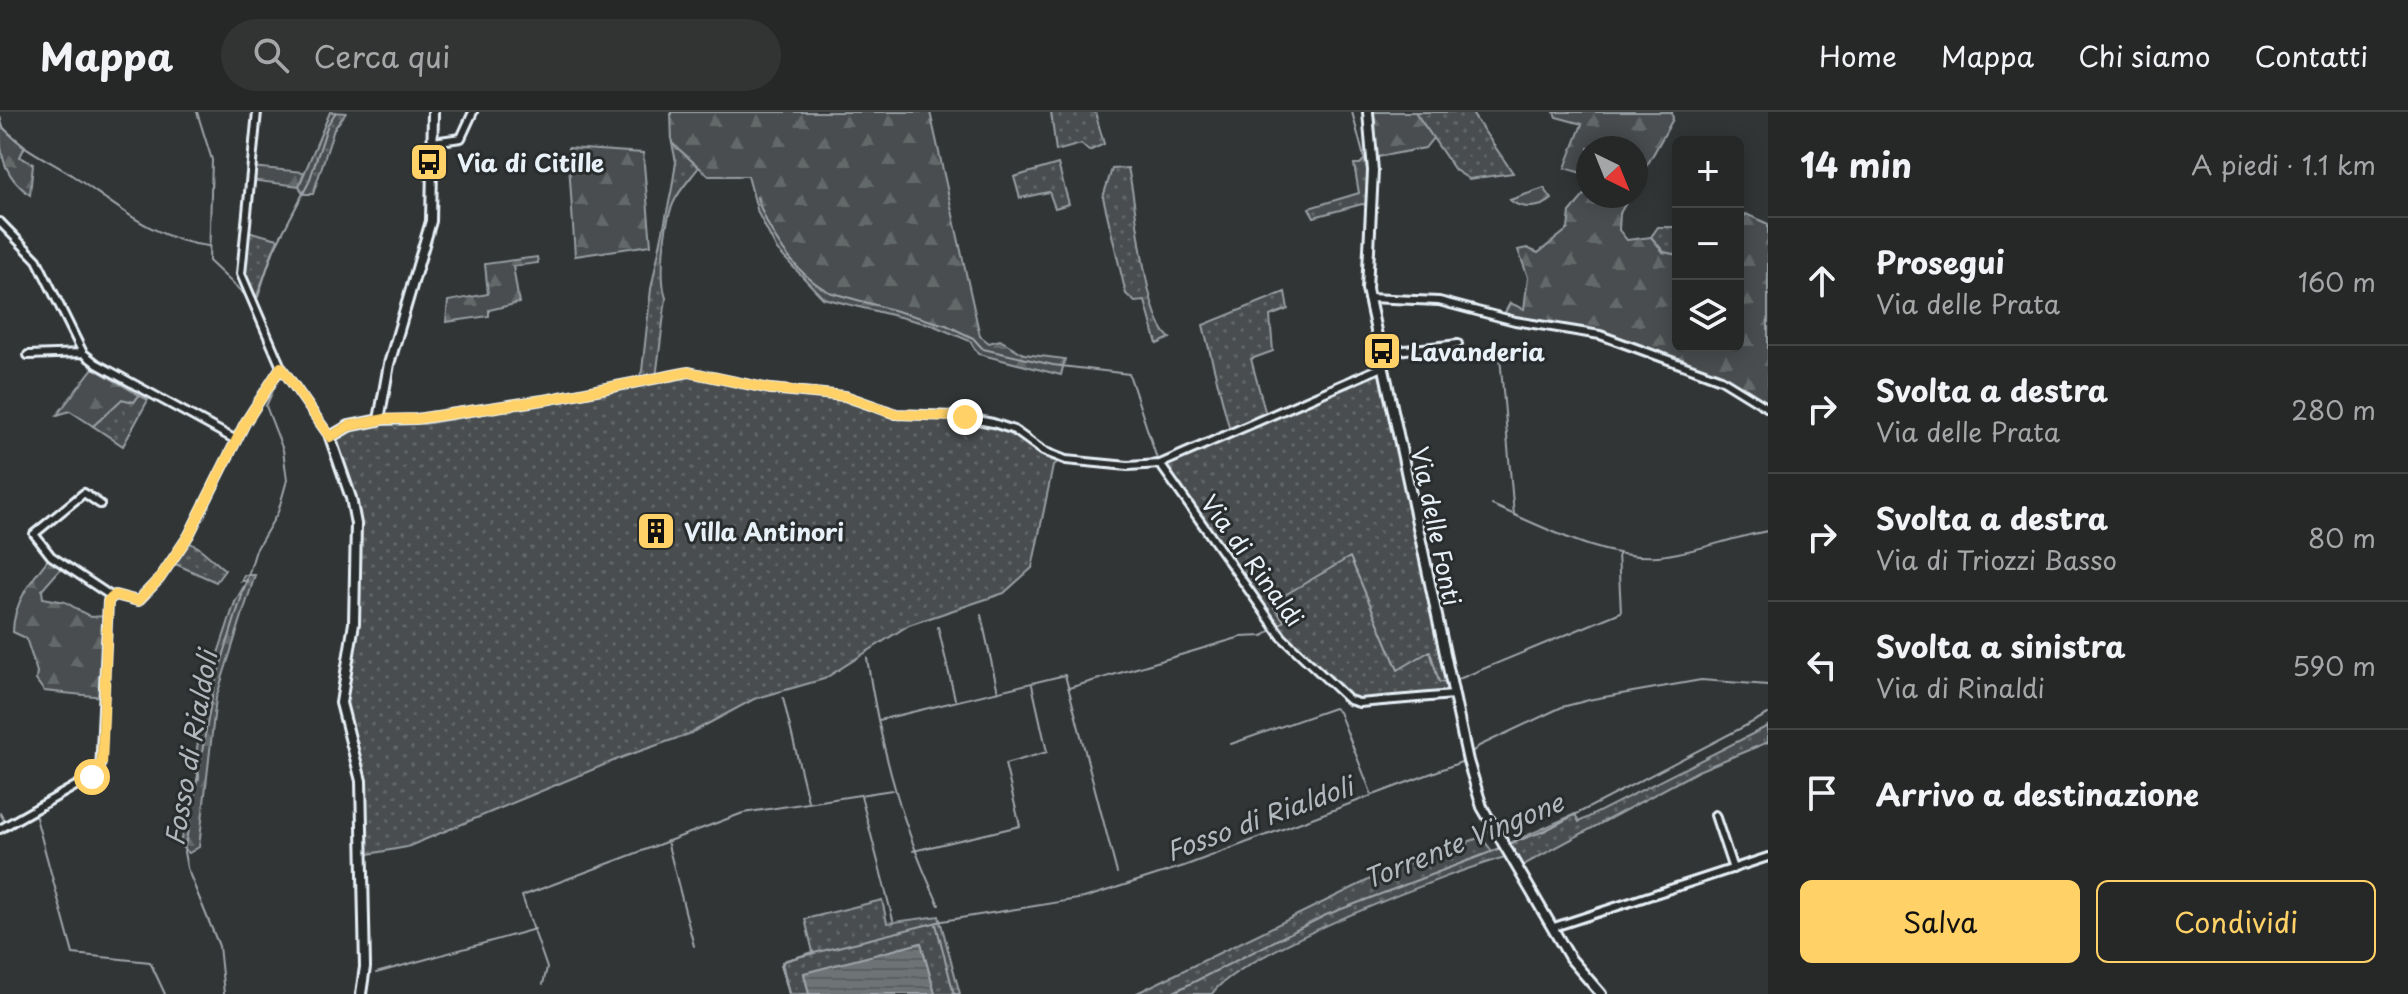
<!DOCTYPE html>
<html lang="it">
<meta charset="utf-8">
<style>
:root{--surface:#262828;--page:#323434;--text:#f1f3f6;--muted:#a4a6a8;--line:#424445;--accent:#ffd166}
body{margin:0;font-family:"Playpen Sans",sans-serif;background:var(--page);color:var(--text)}
.controls{position:absolute;right:24px;top:24px;display:grid;overflow:hidden;border-radius:12px;box-shadow:0 4px 20px #0003}
.controls button{width:72px;height:72px;display:grid;place-items:center;padding:0;border:0;border-bottom:2px solid var(--line);background:var(--surface);color:var(--text);font:40px sans-serif}
.compass{position:absolute;left:1576px;top:24px;width:72px;height:72px;border-radius:50%;background:var(--surface);box-shadow:0 4px 20px #0003;rotate:137deg}
.stop{position:absolute;width:24px;height:24px;margin:-18px;border:6px solid #ffd166;border-radius:50%;background:#fff}
.stop.end{background:#ffd166;border-color:#fff;box-shadow:0 2px 8px #0008}
.list{margin:0;padding:0;list-style:none}
h2{display:flex;justify-content:space-between;align-items:center;height:104px;margin:0;padding:0 32px;font-size:34px}
h2 small{font-size:26px;font-weight:400;color:var(--muted)}
.list li{display:grid;grid-template-columns:52px 1fr auto;gap:24px;align-items:center;box-sizing:border-box;height:128px;padding:0 32px;border-top:2px solid var(--line)}
.list b{display:block;font-size:30px;white-space:nowrap}
.list p{margin:0;font-size:26px;white-space:nowrap;color:var(--muted)}
.list em{font-size:26px;font-style:normal;color:var(--muted)}
.actions{display:flex;gap:16px;padding:24px 32px}
.actions a{flex:1;padding:18px 0;border:2px solid var(--accent);border-radius:12px;text-align:center;font-size:28px;color:var(--accent)}
.actions .main{background:var(--accent);color:#111}
.icon{flex:none;width:44px;height:44px;fill:none;stroke:currentColor;stroke-width:2;stroke-linecap:round;stroke-linejoin:round}
.map{position:relative;flex:none;width:1768px;height:882px;overflow:hidden}
header{display:flex;align-items:center;gap:48px;box-sizing:border-box;height:112px;padding:0 40px;background:var(--surface);border-bottom:2px solid var(--line)}
header strong{font-size:38px}
nav{display:flex;gap:44px;margin-inline-start:auto;font-size:28px}
.search{width:560px;height:72px;background:var(--page);display:flex;align-items:center;gap:20px;box-sizing:border-box;padding:0 28px;border-radius:44px;color:var(--muted);font-size:30px}
main{display:flex}
aside{flex:1;background:var(--surface)}
.map>svg:first-child{display:block}
</style>
<header>
<strong>Mappa</strong>
<div class="search"><svg class="icon" aria-label="search" viewBox="0 0 24 24"><circle cx="10" cy="10" r="6"/><path d="M15 15l6 6"/></svg>Cerca qui</div>
<nav><a>Home</a><a>Mappa</a><a>Chi siamo</a><a>Contatti</a></nav>
</header>
<main>
<div class="map">
<svg width="1768" height="882" viewBox="0 0 1768 882">
<defs>
<pattern id="grass-dots" width="8" height="8" patternUnits="userSpaceOnUse" patternTransform="scale(2)"><rect width="8" height="8" fill="#494d4f"/><path d="M2 2h.1M6 6h.1" fill="none" stroke="#636769" stroke-width="1.8" stroke-linecap="round"/></pattern>
<pattern id="forest-firs" width="22" height="20" patternUnits="userSpaceOnUse" patternTransform="scale(2)"><rect width="22" height="20" fill="#494d4f"/><path d="M5 1l3.5 6h-7zM16 11l3.5 6h-7z" fill="#636769"/></pattern>
<pattern id="water-rules" width="6" height="5" patternUnits="userSpaceOnUse" patternTransform="scale(2)"><rect width="6" height="5" fill="#6e7376"/><path d="M0 2.5h6" fill="none" stroke="#5a5e60"/></pattern>
</defs>
<rect width="100%" height="100%" fill="#323536"/>
<filter id="ink" filterUnits="userSpaceOnUse"><feTurbulence type="fractalNoise" baseFrequency=".0125" numOctaves="2"/><feDisplacementMap in="SourceGraphic" scale="16" xChannelSelector="R" yChannelSelector="G"/><feConvolveMatrix kernelMatrix="1 2 1 2 8 2 1 2 1" color-interpolation-filters="sRGB"/></filter>
<g filter="url(#ink)">
<path fill="url(#grass-dots)" stroke="#989fa4" stroke-width="2" d="M330,0l16,1 -12,16 -21,65h-10l-4,-8z
M1051,0h44l9,32 -15,7 -8,-7 -25,7z
M1415,0h56l42,61 -44,6 -14,-9z
M672,31l27,24c-8,11 -21,24 -26,37 -9,20 -14,74 -7,94l-10,80 33,-6 81,17 75,7 37,14 74,6 58,14 47,29 -8,7 -21,102 -28,25 -95,32 -85,54 -70,20 -65,35 -66,23 -216,90 -44,8 -2,-74 -19,-63 10,-72 4,-122 -26,-87 49,-17 45,4 210,-36 8,-17 9,-82 21,-101 4,-26z
M1372,40v54l-10,-2 -48,13 -5,-9 50,-15 -5,-29h6z
M1058,52l11,40 -14,4 -6,-16 -29,6 -6,-21z
M1128,56c9,36 16,151 42,170l-13,6 -12,-43 -10,1 -9,-8 -23,-97 9,-28z
M1658,115h20v28l-14,-3 -13,-15z
M243,118l35,9 -23,62 -14,-27z
M1285,180l3,17 -18,7 3,35 -22,8 15,56 116,-48 71,328 -94,8 -10,-3 -67,-63 -122,-173 70,-33 -27,-106z
M139,283l9,5 -25,46 -30,-20 29,-27 12,3z
M186,429l12,6 27,23 -9,12 -45,-20z
M1768,614v16l-70,29 -180,97 -8,-12c-52,12 -274,99 -298,138h-77l246,-120 100,-37 11,14 83,-37 4,8z
M882,788l5,23 52,-7 21,78h-25l-14,-51 -117,31 5,20h-20l-7,-32 31,-10 -8,-33z"/>
<path fill="url(#forest-firs)" stroke="#989fa4" stroke-width="2" d="M671,0h259l50,224 9,7 11,-3 24,14 41,5 -4,16 -83,-21 -8,-13 -38,-16 -109,-27 -46,-48 -19,-37 -10,-37h-39l-37,-33z
M1368,0h47l18,26 -8,10 -53,10z
M1554,0h118l1,7 -37,66v-37h-48v27l-23,-7 17,-44 -26,-7z
M0,4l3,12 22,18 -5,11 13,7 -3,31c-30,-22 -30,-44 -30,-79z
M568,36l75,5 8,92 -76,11z
M251,55l53,5 -5,14 -50,-6z
M1544,76l8,11c-11,10 -31,11 -42,1z
M1588,79v5h42l-10,17 -1,17 8,10 24,-3 12,15 15,3v91h60c0,-28 -8,-113 8,-132l22,10v184l-47,-29 -121,-44 -98,-17 8,-15 14,6 4,-32 -10,-27 9,-2 11,5 30,-24 2,-17z
M537,145l1,6 -25,3 6,37 -30,7v6l-43,6 2,-21 40,-7 -3,-30z
M93,256l46,27 -5,7 -12,-3 -29,27 -23,-15 -13,4z
M51,444l13,9 -22,25 1,8 22,4 26,15 14,-1 -2,81 -59,-6 -8,-11 1,-8 -11,-34 -13,-6c0,-30 20,-54 38,-76z
M244,463h11l-39,123 -17,149 -10,6 -10,-8c7,-17 9,-56 20,-66v-5l-6,-4 16,-89 26,-79 12,-21h-6z"/>
<path fill="url(#water-rules)" stroke="#9fa5aa" stroke-width="2" d="M921,831l14,51h-126l-5,-21z"/>
<g fill="none" stroke-linecap="round" stroke-linejoin="round">
<path stroke="#9fa5aa" stroke-width="2" d="M197,0l15,48 -3,101 35,33 10,16
M1352,0l17,64
M0,11c17,24 47,36 70,51 44,29 83,66 138,72
M757,85c11,36 37,76 72,95l117,33 27,13 10,11 70,16 76,9 29,88
M1365,147l-2,36 15,72
M254,187l4,-2 14,-44 37,-71 19,-58 8,-12
M1499,233l15,170
M1379,261l63,287
M1158,356l22,30
M1492,393c50,21 111,55 166,51 37,-3 74,-19 110,-25
M981,503l17,77
M938,515l17,72
M867,546c13,87 34,168 72,247
M1444,554l12,60
M1454,569l167,-69 -3,-59
M1069,576l172,-51 22,-1 21,-15 -13,-18 79,-46 48,113 32,-19 9,31 9,1
M783,586l25,103
M879,608l186,-45 52,198
M1231,632l103,-36 5,4 33,83
M1471,641l8,-7 83,-39 31,-8 108,-19 67,5
M861,684l32,124
M0,701l5,9 27,-14
M35,702l38,140 77,8 15,32
M667,729l27,105
M1507,733l37,-14 224,-117
M913,739l107,-25 -15,-62 42,-12 -15,-67
M936,812l18,70
M376,861l159,-44
M543,872l4,-16 -25,-72 221,-83 149,-23
M224,882l-5,-48 -32,-78 -3,-16 30,-166 42,-136 22,-38 9,-32 -4,-30 -17,-44 14,-31
M789,882l-8,-29 5,-5 156,-39 142,-23 100,-32 280,-105
M1170,882l156,-79 175,-67"/>
<defs>
<path id="minor" d="M257,0l-16,162 40,93 49,70
M433,30l28,-4 12,-26
M0,110l37,38 46,93 14,11 139,76
M1368,186l71,3 76,20 85,14 121,44 47,29
M1379,241l79,-9
M28,243l55,-2
M379,308l37,-1 134,-20 139,-27 81,17 75,7 51,18 60,2 37,7 21,7 29,21 23,9 62,6 32,-2 222,-97
M1160,352l122,173 67,63 10,3 94,-8
M100,392l-16,-11 -50,41 17,22 60,40
M1715,703l18,54
M0,717l100,-57 8,-171 7,-6 23,6 22,-23 29,-43 56,-112 36,-56
M1554,815l214,-70"/>
<path id="tertiary" d="M1368,0l5,59 -6,118 101,472 14,46 88,151 31,36
M361,882l4,-27 -4,-186 -20,-78 13,-80 2,-99 -5,-26 -21,-61 19,-11 30,-6 10,-56 42,-143 2,-109"/>
</defs>
<use href="#minor" stroke="#e8f1f8" stroke-width="12"/>
<use href="#tertiary" stroke="#e8f1f8" stroke-width="14"/>
<use href="#minor" stroke="#2a2d2e" stroke-width="6"/>
<use href="#tertiary" stroke="#2a2d2e" stroke-width="8"/>
</g>
</g>
<g fill="none" stroke-linecap="round" stroke-linejoin="round" filter="url(#ink)">
<path stroke="#ffd166" stroke-width="10" d="M92,665l10,-15 6,-161 7,-6 23,6 22,-23 29,-43 56,-112 36,-56 49,70 19,-11 36,-7h31l134,-20 139,-27 81,17 75,7 51,18 69,3"/>
</g>
<defs>
<symbol id="bus-square" viewBox="-11 -11 22 22"><rect x="-9" y="-9" width="18" height="18" rx="4" fill="#ffd166" stroke="#2a2d2e"/><path d="M-5-6H5V4H4V6H2V4H-2V6H-4V4H-5ZM-3.5-4V0h7V-4ZM-3.5 1.2v1.5H-2V1.2ZM2 1.2v1.5H3.5V1.2Z" fill="#111"/></symbol>
<symbol id="building-square" viewBox="-11 -11 22 22"><rect x="-9" y="-9" width="18" height="18" rx="4" fill="#ffd166" stroke="#2a2d2e"/><path d="M-4-6H4V6H1V3H-1V6H-4ZM-2.5-4.3h1.7v1.8h-1.7ZM.8-4.3h1.7v1.8H.8ZM-2.5-1h1.7V.8h-1.7ZM.8-1h1.7V.8H.8Z" fill="#111"/></symbol>
</defs>
<g fill-rule="evenodd">
<use href="#bus-square" x="407" y="28" width="44" height="44"/>
<use href="#bus-square" x="1360" y="217" width="44" height="44"/>
<use href="#building-square" x="634" y="397" width="44" height="44"/>
</g>
<g text-anchor="middle" dominant-baseline="central" stroke-width="6" stroke-linejoin="round" paint-order="stroke">
<g font-size="24" font-weight="bold" fill="#e8f1f8" stroke="#2a2d2e" text-anchor="start">
<text x="457" y="50">Via di Citille</text>
<text x="1410" y="239">Lavanderia</text>
<text x="684" y="419">Villa Antinori</text>
</g>
<g font-size="24" fill="#e8f1f8" stroke="#2a2d2e">
<text transform="translate(1437 414) rotate(78)">Via delle Fonti</text>
<text transform="translate(1253 448) rotate(54)">Via di Rinaldi</text>
</g>
<g font-size="26" font-style="italic" fill="#b1b8be" stroke="#2a2d2e">
<text transform="translate(190 636) rotate(-80)">Fosso di Rialdoli</text>
<text transform="translate(1259 706) rotate(-20)">Fosso di Rialdoli</text>
<text transform="translate(1463 728) rotate(-22)">Torrente Vingone</text>
</g>
</g>
</svg>
<div class="controls">
<button>+</button>
<button>−</button>
<button><svg class="icon" aria-label="layers" viewBox="0 0 24 24"><path d="M12 4l9 5-9 5-9-5zM3 14l9 5 9-5"/></svg></button>
</div>
<svg class="compass" viewBox="-18 -18 36 36"><path d="M0-13l5 13h-10z" fill="#e53935"/><path d="M0 13l5-13h-10z" fill="#a4a6a8"/></svg>
<div class="stop" style="left:92px;top:665px"></div>
<div class="stop end" style="left:965px;top:305px"></div>
</div>
<aside>
<h2>14 min<small>A piedi · 1.1 km</small></h2>
<ul class="list">
<li><svg class="icon" aria-label="ahead" viewBox="0 0 24 24"><path d="M12 20V5M6 11l6-6 6 6"/></svg><div><b>Prosegui</b><p>Via delle Prata</p></div><em>160 m</em></li>
<li><svg class="icon" aria-label="right" viewBox="0 0 24 24"><path d="M7 20v-9h11M14 6l5 5-5 5"/></svg><div><b>Svolta a destra</b><p>Via delle Prata</p></div><em>280 m</em></li>
<li><svg class="icon" aria-label="right" viewBox="0 0 24 24"><path d="M7 20v-9h11M14 6l5 5-5 5"/></svg><div><b>Svolta a destra</b><p>Via di Triozzi Basso</p></div><em>80 m</em></li>
<li><svg class="icon" aria-label="left" viewBox="0 0 24 24"><path d="M17 20v-9H6M10 6l-5 5 5 5"/></svg><div><b>Svolta a sinistra</b><p>Via di Rinaldi</p></div><em>590 m</em></li>
<li><svg class="icon" aria-label="arrive" viewBox="0 0 24 24"><path d="M6 21V4h12l-3 4 3 4H6"/></svg><div><b>Arrivo a destinazione</b></div></li>
</ul>
<div class="actions"><a class="main">Salva</a><a>Condividi</a></div>
</aside>
</main>
